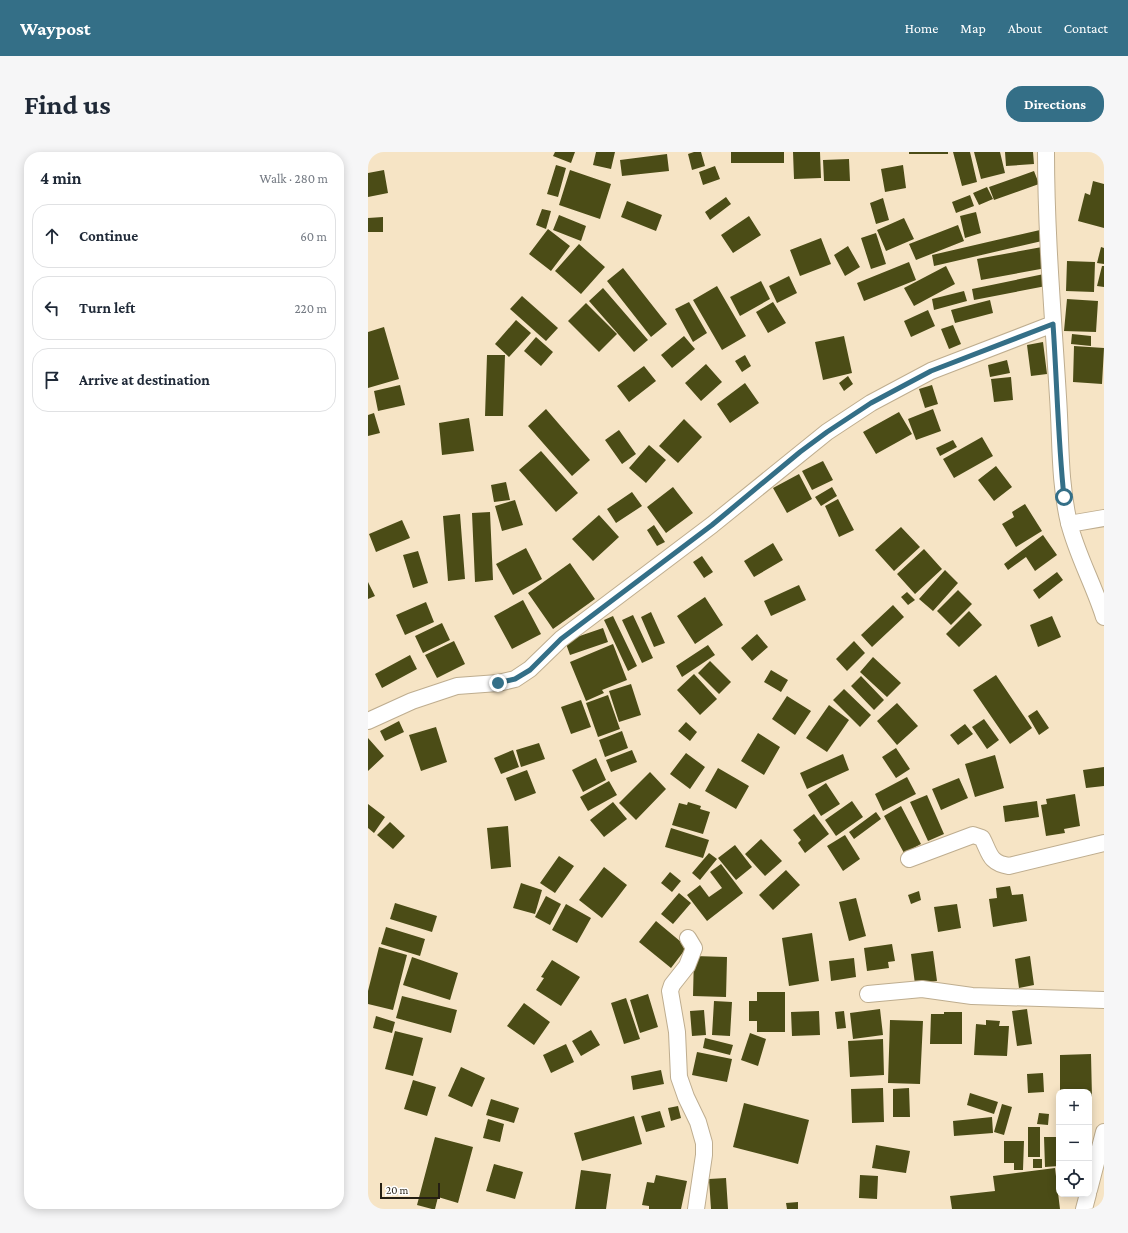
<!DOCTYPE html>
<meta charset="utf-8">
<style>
:root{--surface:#fff;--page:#f6f6f7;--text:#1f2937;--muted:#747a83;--line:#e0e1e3;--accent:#346f87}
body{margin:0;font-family:"Crimson Pro",serif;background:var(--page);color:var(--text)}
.controls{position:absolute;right:12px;bottom:12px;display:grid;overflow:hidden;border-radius:8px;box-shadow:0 2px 10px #0003}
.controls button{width:36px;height:36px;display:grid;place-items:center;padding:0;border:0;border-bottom:1px solid var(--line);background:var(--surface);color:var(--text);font:20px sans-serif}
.scale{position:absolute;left:12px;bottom:10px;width:60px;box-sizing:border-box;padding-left:4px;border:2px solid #251f13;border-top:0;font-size:11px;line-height:14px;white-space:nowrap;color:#251f13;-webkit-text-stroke:3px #fff;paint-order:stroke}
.stop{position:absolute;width:12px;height:12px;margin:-9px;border:3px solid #346f87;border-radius:50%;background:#fff}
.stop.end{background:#346f87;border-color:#fff;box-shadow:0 1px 4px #0008}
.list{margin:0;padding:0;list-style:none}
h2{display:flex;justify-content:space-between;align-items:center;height:52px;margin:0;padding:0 16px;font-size:17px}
h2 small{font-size:13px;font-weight:400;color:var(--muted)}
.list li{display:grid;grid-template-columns:26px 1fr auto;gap:12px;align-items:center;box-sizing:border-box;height:64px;margin:0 8px 8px;padding:0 8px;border:1px solid var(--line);border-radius:16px}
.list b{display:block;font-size:15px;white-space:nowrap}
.list em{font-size:13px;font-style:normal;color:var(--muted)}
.icon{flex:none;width:22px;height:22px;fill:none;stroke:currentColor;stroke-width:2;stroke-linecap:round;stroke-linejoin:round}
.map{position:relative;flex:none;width:736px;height:1057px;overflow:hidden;border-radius:16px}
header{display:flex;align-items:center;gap:24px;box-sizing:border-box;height:56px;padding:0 20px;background:var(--accent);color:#fff}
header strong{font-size:19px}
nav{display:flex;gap:22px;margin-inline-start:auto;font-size:14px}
.intro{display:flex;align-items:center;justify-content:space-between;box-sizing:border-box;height:96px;padding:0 24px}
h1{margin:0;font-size:28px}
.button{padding:10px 18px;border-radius:16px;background:var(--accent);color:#fff;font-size:14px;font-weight:700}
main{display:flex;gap:24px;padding:0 24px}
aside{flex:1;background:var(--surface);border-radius:16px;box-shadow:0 2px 10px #0003}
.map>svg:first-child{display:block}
</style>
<header>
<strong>Waypost</strong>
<nav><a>Home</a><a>Map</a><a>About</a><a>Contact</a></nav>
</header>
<div class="intro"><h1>Find us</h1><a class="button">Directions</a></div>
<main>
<aside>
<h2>4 min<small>Walk · 280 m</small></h2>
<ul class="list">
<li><svg class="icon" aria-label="ahead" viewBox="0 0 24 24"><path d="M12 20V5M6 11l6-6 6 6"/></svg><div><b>Continue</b></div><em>60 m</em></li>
<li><svg class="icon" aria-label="left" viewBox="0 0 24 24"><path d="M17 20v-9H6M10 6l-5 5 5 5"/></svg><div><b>Turn left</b></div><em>220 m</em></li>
<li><svg class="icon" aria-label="arrive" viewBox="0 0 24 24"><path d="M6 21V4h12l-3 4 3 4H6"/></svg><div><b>Arrive at destination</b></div></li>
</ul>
</aside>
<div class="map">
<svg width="736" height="1057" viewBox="0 0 736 1057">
<rect width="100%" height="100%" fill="#f6e4c5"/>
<path fill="#4b4c16" d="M187,0h20l-4,11 -18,-7z
M228,0h19l-4,17 -18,-4z
M326,0h7l4,14 -13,4 -4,-16z
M363,0h53v11h-53z
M425,0h27l1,26 -27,1z
M541,0h39v2h-39z
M585,0h17l7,30 -15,4z
M606,0h26l5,21 -24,6z
M637,0h28l1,12 -28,2z
M299,2l2,17 -47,5 -2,-16z
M481,7l1,22h-26l-1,-21z
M188,13l10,3 -8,29 -11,-3z
M535,13l3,23 -21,4 -4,-23z
M347,14l5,13 -17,6 -4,-13z
M16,18l4,23 -20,4v-24z
M202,18l41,14 -11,35 -41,-14z
M666,19l5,13 -45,16 -5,-13z
M725,29l11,3v44l-26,-7 7,-28 5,2z
M619,35l6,12 -14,6 -6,-12z
M602,43l4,11 -18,7 -4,-11z
M358,45l5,7 -21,16 -5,-8z
M515,46l6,22 -13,4 -6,-21z
M259,49l35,14 -6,16 -35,-14z
M174,57l9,2 -5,18 -10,-4z
M608,60l5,21 -16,5 -5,-22z
M191,63l27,11 -5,15 -28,-11z
M381,64l12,19 -28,18 -12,-18z
M15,65v15h-15v-14z
M536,66l10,21 -28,12 -9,-21z
M590,73l6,16 -48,19 -7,-16z
M180,77l22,17 -19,25 -22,-17z
M672,78l2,11 -108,25 -2,-11z
M508,81l10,31 -15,5 -10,-31z
M453,86l10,26 -31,12 -10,-26z
M211,92l26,23 -24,27 -26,-23z
M480,94l12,21 -15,9 -11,-21z
M674,95l4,21 -65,12 -4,-21z
M733,95l3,1v16l-7,-1z
M699,109l28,1 -1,30 -28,-1z
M541,110l7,18 -52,21 -7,-18z
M578,114l9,18 -41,22 -10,-18z
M734,114h2v21l-7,-1z
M255,116l44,56 -16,13 -44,-56z
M676,122l2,12 -72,14 -2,-11z
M421,124l8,17 -20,10 -8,-17z
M393,129l9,18 -30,17 -10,-19z
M349,134l29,50 -24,14 -29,-50z
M235,136l45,52 -14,12 -45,-51z
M596,139l3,10 -33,9 -2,-11z
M154,144l36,32 -12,13 -36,-32z
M699,147l31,2 -2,31 -32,-1z
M622,148l3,13 -38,10 -4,-13z
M321,150l18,31 -14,9 -18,-33z
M405,150l13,21 -18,10 -12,-21z
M218,151l31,31 -18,18 -31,-31z
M560,158l7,16 -24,11 -7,-16z
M148,168l15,13 -22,24 -14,-13z
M585,173l8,19 -12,5 -8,-20z
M16,175l15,52 -31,9v-56z
M704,182l19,2v10l-20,-2z
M316,184l11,13 -23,19 -11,-13z
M476,184l8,37 -29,7 -8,-38z
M168,185l17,15 -12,14 -17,-15z
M675,190l4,32 -16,2 -4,-31z
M706,194l30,2 -2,36 -29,-2z
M119,203h18l-2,61h-18z
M377,203l6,11 -9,6 -7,-11z
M639,208l3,13 -20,4 -2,-12z
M338,212l16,18 -21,19 -16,-18z
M276,214l12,15 -27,21 -12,-16z
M480,224l5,8 -9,7 -5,-8z
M643,225l2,23 -19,2 -3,-23z
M377,231l14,20 -29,20 -13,-19z
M32,233l5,20 -27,6 -4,-20z
M564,233l6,19 -13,4 -6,-19z
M178,257l44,51 -18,16 -44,-50z
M565,257l8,22 -25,9 -8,-21z
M531,260l13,22 -36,20 -13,-22z
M6,261l6,20 -12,3v-21z
M101,266l5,33 -32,4 -3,-32z
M316,267l18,18 -24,26 -19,-17z
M251,278l17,24 -14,10 -17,-24z
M614,285l11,19 -39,22 -11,-19z
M585,288l4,7 -17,9 -4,-8z
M281,293l17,15 -20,23 -17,-15z
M173,299l37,42 -22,19 -37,-42z
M455,309l10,19 -21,10 -10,-19z
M628,314l16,21 -18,14 -16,-21z
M431,322l13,25 -25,14 -14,-25z
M138,330l4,18 -16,2 -3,-17z
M305,335l20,26 -27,20 -19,-26z
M464,335l5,9 -16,10 -6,-9z
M264,340l10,14 -26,17 -9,-14z
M470,347l16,31 -15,7 -14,-31z
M147,348l8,25 -21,6 -7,-25z
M657,352l17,27 -26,16 -14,-23 12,-7 -2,-5z
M122,360l3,68 -18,2 -3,-69z
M92,362l5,65 -17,2 -5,-65z
M231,363l20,22 -26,24 -21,-22z
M34,368l8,18 -34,14 -7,-18z
M286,373l11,17 -8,4 -10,-16z
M533,375l19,20 -26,24 -19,-21z
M675,383l14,20 -22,16 -9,-14 -18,13 -4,-6z
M405,391l10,17 -29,17 -10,-16z
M158,396l16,31 -29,16 -17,-31z
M556,397l18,20 -27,25 -18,-20z
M50,399l10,32 -15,5 -10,-33z
M334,404l11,16 -9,6 -11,-16z
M202,411l25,36 -42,30 -25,-36z
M577,418l13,13 -25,28 -14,-12z
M689,420l6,8 -24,19 -6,-9z
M0,430l7,14 -7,3z
M431,433l7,15 -35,16 -7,-15z
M590,438l14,14 -21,21 -14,-14z
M539,440l8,8 -7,5 -7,-8z
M337,445l18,28 -28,19 -18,-28z
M155,448l18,34 -29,15 -18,-33z
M58,450l8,20 -29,13 -9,-20z
M525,453l11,12 -32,30 -11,-12z
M601,459l13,14 -23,22 -13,-13z
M283,460l14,31 -11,4 -13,-30z
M265,463l20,43 -11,5 -20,-43z
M245,464l24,50 -9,5 -24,-51z
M684,464l9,21 -23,10 -8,-22z
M74,471l8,17 -27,13 -8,-17z
M235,476l5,14 -38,13 -5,-14z
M389,482l11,13 -16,14 -11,-13z
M86,489l11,23 -28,14 -12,-23z
M486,489l11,12 -18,18 -11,-12z
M245,492l14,36 -25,10 2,3 -18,8 -16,-39z
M340,493l7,10 -33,22 -6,-11z
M42,503l7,14 -35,19 -7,-14z
M505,505l28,26 -14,14 -27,-25z
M342,509l21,21 -12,12 -21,-21z
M403,518l17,10 -7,12 -17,-10z
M326,522l23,25 -17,16 -23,-25z
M628,523l36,53 -22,16 -37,-54z
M493,524l23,24 -10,10 -23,-24z
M263,532l10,31 -22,7 -10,-31z
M476,537l27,26 -11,12 -27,-27z
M240,543l12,34 -22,8 -12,-34z
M419,544l24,15 -16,24 -23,-16z
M213,548l10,27 -20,7 -10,-27z
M529,551l21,23 -21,19 -20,-24z
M461,553l20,15 -22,32 -21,-14z
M669,558l12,18 -10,7 -11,-19z
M616,567l15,21 -12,9 -15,-22z
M31,569l5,11 -19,9 -5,-10z
M318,570l11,10 -7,9 -12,-10z
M597,572l8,10 -15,11 -8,-10z
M68,575l11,35 -26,9 -12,-36z
M254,579l6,17 -23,9 -6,-17z
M390,581l22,14 -16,28 -23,-14z
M0,586l16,18 -16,15z
M171,591l6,16 -24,8 -5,-17z
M528,596l14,21 -14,9 -14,-21z
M145,598l6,17 -18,7 -7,-16z
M264,598l5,12 -26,10 -5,-12z
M318,601l19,14 -15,22 -20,-15z
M475,602l6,16 -42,19 -7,-16z
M627,603l9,33 -29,9 -10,-33z
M228,606l10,22 -23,12 -11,-22z
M736,615v19l-18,2 -3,-18z
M350,616l31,18 -13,23 -31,-18z
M159,618l9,23 -21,8 -9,-23z
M282,620l16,17 -30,31 -17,-17z
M539,625l9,17 -33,17 -8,-17z
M591,626l9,20 -27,12 -9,-21z
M241,629l8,14 -29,16 -8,-14z
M458,631l14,21 -19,12 -13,-21z
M707,642l5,32 -16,3 1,4 -19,3 -5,-31 6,-1 -1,-5z
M559,643l17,39 -16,7 -18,-39z
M484,649l11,16 -27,19 -11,-16z
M669,649l2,16 -34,5 -2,-16z
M245,650l14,17 -23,18 -14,-17z
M320,650l13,4 -1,3 10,3 -7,22 -31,-9 7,-22 8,2z
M0,652l17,13 -11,16 -6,-5z
M533,654l20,38 -17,9 -20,-37z
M508,660l5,7 -27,20 -5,-7z
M446,662l15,20 -24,19 -7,-10 3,-3 -8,-10z
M22,670l15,14 -12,13 -16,-14z
M140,674l3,41 -20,2 -4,-41z
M303,676l38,12 -6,18 -38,-11z
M477,683l15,24 -17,12 -16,-25z
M393,687l21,22 -17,15 -20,-22z
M367,693l17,22 -16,13 -18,-22z
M341,701l8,6 -17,21 -8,-7z
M191,704l15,10 -19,27 -15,-10z
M353,712l22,29 -36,28 -20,-26 13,-10 9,12 13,-9 -12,-16z
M236,715l23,18 -25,33 -23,-18z
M418,718l14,15 -27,25 -14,-15z
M302,720l11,9 -9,11 -11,-9z
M153,731l21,7 -7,24 -22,-6z
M642,734l2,9 11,-1 4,27 -34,6 -4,-28 8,-1 -1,-10z
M551,739l2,9 -10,4 -3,-9z
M311,741l12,10 -18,21 -12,-10z
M178,744l15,8 -11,21 -15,-8z
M488,746l10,38 -17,5 -10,-39z
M27,751l42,13 -5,16 -42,-13z
M198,752l25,14 -14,25 -25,-13z
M589,752l4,24 -23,4 -4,-25z
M288,769l31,26 -16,21 -32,-26z
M18,775l39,12 -5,17 -39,-12z
M444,781l7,48 -30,5 -7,-48z
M524,792l3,17 -7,1 1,6 -22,3 -3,-23z
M11,795l28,8 -14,55 -25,-6v-13z
M565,799l4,30 -22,3 -4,-30z
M326,804l33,1 -1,40 -33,-1z
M662,804l4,29 -15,3 -4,-29z
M44,805l46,16 -8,27 -47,-15z
M486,806l2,19 -25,4 -2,-20z
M184,808l28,17 -19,29 -25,-16 8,-12 -3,-1z
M389,840h28v40h-28v-11h-8v-20h8z
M280,842l10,33 -18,6 -10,-33z
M34,844l55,14 -6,23 -55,-15z
M258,846l14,41 -16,5 -13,-41z
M346,849l18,1 -2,34 -18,-1z
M156,851l26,19 -16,23 -27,-19z
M512,857l3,26 -30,4 -3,-26z
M659,857l5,35 -15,2 -5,-35z
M336,858l2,25 -14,1 -2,-25z
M451,859l1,24 -28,1 -1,-24z
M476,859l2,17 -9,1 -2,-17z
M576,860h18v32h-32l1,-30h13z
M8,864l19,6 -3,11 -19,-5z
M522,868l33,1 -3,63 -32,-1z
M618,868l14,1 -1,5h10l-2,30 -33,-1 2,-31 10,1z
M223,878l9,15 -19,11 -9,-15z
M27,879l28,7 -10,38 -28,-7z
M382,881l16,6 -8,27 -17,-6z
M337,886l28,7 -3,10 -27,-7z
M515,887l1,36 -34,2 -2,-36z
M198,892l8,18 -23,11 -8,-18z
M329,900l35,7 -5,23 -35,-7z
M723,902l1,44h-3v-6h-29v-37z
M93,915l24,11 -13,29 -24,-11z
M293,918l3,14 -31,6 -2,-14z
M675,921l1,19 -16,1 -1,-19z
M45,928l23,7 -9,29 -23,-7z
M515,936l1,34 -32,1 -1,-34z
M541,936l1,29h-17v-28z
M602,941l28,9 -4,12 -27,-9z
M123,947l28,9 -5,15 -28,-8z
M376,951l65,17 -11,44 -65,-17z
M634,952l10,3 -8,28 -10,-3z
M310,954l3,12 -10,3 -3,-13z
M292,959l5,16 -19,5 -5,-16z
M671,961l10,1 -1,11 -11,-1z
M266,964l8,28 -60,17 -8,-28z
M624,965l1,16 -39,3 -1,-15z
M120,967l16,5 -4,18 -17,-4z
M660,975h12v30h-12z
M67,985l38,10 -15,56 -20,-6 -3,12h-3l-15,-4z
M676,985h15v29l-14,1z
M636,989h20l-1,29h-9v-7h-10z
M508,993l34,6 -4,22 -34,-5z
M665,1007h9v9h-9z
M126,1012l29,8 -8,27 -29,-8z
M687,1016l5,41h-108l-2,-13 45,-5 -2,-15z
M213,1018l30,4 -5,35h-31z
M288,1023l31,6 -6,28h-32v-3l-7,-1 5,-23 7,1z
M492,1023l18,1 -1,23 -18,-1z
M358,1026l2,31h-17l-2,-30z
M430,1050v7h-11l-1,-6z"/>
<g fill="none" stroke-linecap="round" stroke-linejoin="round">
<defs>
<path id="minor" d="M678,0c0,82 7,163 12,245 3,42 1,84 11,126 8,32 25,62 35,94
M701,372l35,-6
M0,569l44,-20 45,-15 41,-3 17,-4 15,-10 31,-30 151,-114 115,-93 44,-29 60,-32 122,-47
M541,707l64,-24 9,3c8,15 7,25 27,28l95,-23
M320,786l6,10 -7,18 -15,19 -2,6 7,41 2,45 7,20 12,25 6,21v12l-8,54
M500,842l54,-5 50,7 132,4
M721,1038l15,-58
M716,1057l4,-15"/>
</defs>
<use href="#minor" stroke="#bead8f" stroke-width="18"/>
<use href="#minor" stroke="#fff" stroke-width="16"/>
</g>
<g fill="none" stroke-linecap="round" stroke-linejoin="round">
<path stroke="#346f87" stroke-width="5" d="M130,531l17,-4 15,-9 31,-31 151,-114 88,-73 27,-20 44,-29 60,-32 122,-47c4,58 5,116 11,173"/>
</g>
</svg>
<div class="controls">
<button>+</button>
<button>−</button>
<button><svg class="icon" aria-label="locate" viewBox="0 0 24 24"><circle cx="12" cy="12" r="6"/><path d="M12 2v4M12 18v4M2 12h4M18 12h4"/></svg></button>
</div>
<div class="scale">20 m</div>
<div class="stop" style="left:696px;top:345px"></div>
<div class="stop end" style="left:130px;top:531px"></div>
</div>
</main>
